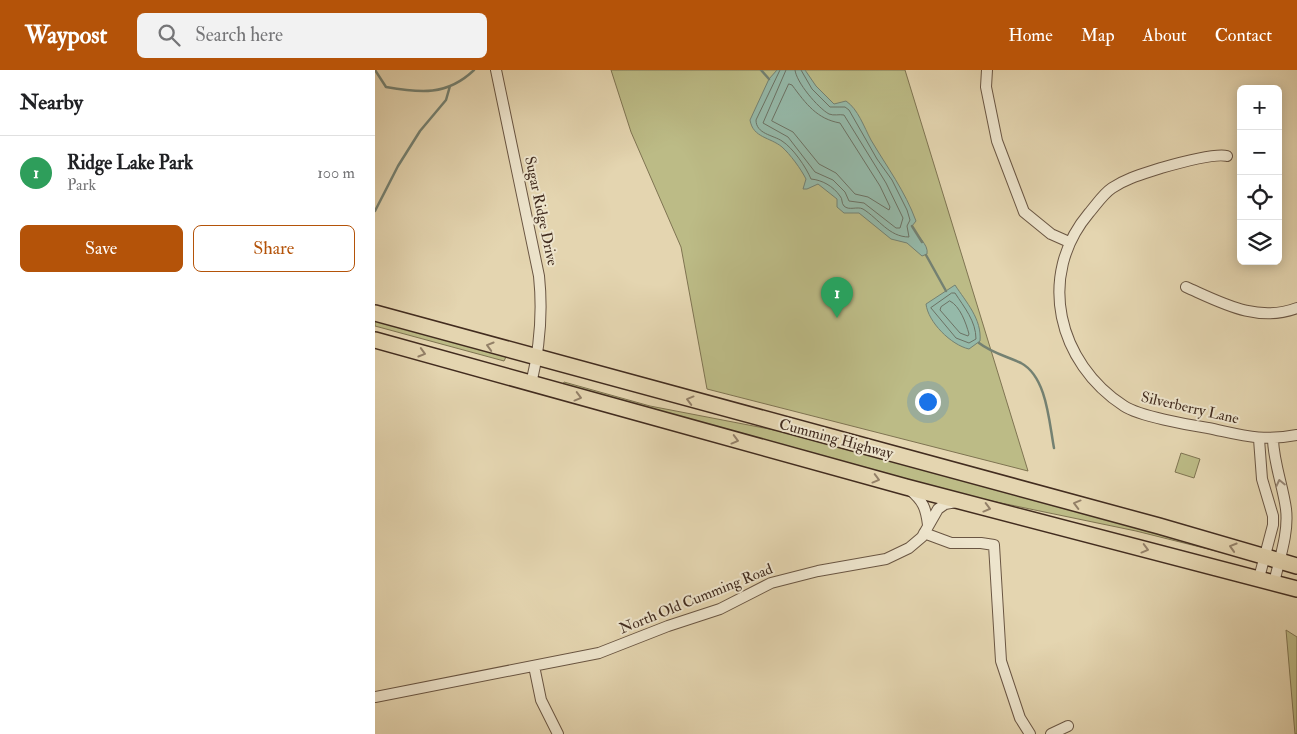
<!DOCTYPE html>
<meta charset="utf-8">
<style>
:root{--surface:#fff;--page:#f2f2f2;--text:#202124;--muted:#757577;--line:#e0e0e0;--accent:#b45309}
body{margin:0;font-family:"IM FELL Double Pica",serif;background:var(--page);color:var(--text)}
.controls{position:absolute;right:15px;top:15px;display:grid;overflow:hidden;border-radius:8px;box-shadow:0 2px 12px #0003}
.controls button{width:45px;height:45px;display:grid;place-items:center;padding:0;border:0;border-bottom:1px solid var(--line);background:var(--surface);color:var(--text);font:25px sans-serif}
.you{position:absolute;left:552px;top:331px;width:18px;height:18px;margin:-12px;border:4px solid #fff;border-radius:50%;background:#1a73e8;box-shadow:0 0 0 8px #1a73e833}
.badge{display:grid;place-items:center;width:32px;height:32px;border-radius:50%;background:var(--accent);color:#fff;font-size:16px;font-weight:700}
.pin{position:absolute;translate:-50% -41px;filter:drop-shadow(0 1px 2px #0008)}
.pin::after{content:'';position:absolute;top:26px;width:18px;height:15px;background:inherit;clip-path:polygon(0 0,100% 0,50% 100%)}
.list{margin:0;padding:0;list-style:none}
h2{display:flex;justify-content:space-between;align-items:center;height:65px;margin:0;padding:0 20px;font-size:21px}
h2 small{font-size:16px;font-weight:400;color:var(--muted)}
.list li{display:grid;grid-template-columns:32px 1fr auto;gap:15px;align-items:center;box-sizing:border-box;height:75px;padding:0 20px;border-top:1px solid var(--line)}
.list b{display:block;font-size:19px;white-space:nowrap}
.list p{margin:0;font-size:16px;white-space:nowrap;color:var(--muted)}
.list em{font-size:16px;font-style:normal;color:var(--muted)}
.actions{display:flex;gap:10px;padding:15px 20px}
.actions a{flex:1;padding:11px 0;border:1px solid var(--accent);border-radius:8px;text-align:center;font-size:18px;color:var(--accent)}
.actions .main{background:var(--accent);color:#fff}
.icon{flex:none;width:28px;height:28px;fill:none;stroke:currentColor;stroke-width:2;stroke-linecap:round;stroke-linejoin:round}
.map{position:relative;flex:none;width:922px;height:664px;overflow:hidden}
header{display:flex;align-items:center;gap:30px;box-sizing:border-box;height:70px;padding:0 25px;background:var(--accent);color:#fff}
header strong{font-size:24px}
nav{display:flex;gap:28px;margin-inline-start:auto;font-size:18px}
.search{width:350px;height:45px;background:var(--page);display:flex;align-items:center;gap:12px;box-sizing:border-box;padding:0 18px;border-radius:8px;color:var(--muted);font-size:19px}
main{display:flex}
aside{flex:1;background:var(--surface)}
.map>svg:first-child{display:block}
</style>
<header>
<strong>Waypost</strong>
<div class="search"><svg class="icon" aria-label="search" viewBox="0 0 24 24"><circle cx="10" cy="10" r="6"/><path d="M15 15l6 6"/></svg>Search here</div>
<nav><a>Home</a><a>Map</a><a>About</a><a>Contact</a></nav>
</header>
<main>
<aside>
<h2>Nearby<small></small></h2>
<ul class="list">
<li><span class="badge" style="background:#2e9e5b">1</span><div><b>Ridge Lake Park</b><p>Park</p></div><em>100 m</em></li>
</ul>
<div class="actions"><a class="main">Save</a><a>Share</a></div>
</aside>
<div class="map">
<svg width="922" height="664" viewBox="0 0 922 664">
<rect width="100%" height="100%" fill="#e4d5b0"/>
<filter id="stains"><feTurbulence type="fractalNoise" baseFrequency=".004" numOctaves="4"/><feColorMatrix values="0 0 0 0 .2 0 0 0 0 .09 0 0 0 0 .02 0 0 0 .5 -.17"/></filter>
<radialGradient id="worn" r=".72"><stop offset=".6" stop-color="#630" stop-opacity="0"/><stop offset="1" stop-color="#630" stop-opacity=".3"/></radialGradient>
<path fill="#bcbb86" stroke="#7f7452" d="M236,0h294l123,401 -321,-82 -26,-142 -50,-115z
M0,249l131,38 -2,4 -129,-35z
M189,312l86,24 145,28 337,89 108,34 -104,-26 -183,-38 -391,-106z
M806,383l19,6 -6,19 -19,-6z
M911,560l11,7v97h-2z"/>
<path fill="#95b9a9" stroke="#748172" d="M402,0h28l11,16 18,18 12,-3c12,8 18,26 25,39 16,27 34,51 45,81l-4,5c4,10 17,18 15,28l-5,2 -15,-13 -16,-4 -32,-26h-15l-7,-6v-8l-19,-15 -11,5h-4l3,-10c-5,-10 -16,-25 -24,-32 -12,-10 -29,-9 -32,-27l19,-41z
M580,215c11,17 27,34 25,56l-11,8c-18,-4 -41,-27 -43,-45z"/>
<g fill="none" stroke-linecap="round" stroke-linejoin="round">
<path stroke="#6c7264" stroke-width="1" d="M405,0l-24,50c0,14 17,15 26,21 11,7 24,26 29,38 11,1 22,7 29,17 3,3 1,7 4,10 5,5 13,0 19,3 16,10 26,28 46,28l-2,-11 3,-6 -3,-10 -15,-30 -15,-21 -28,-49 -4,-3h-15l-18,-18 -11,-19
M411,0l-23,53 25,14 27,35 18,8 12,12 4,9 15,2 32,25h4l3,-10 -17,-35 -42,-68c-5,-1 -10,1 -15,-1 -11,-6 -33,-32 -34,-44
M414,14l3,1c14,19 25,34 48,38l40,63 10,21 -1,3 -21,-13 -13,-3 -19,-21 -17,-9 -26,-32 -21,-11z
M577,223h3c9,14 21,28 21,46l-7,4 -13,-5 -25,-30z
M575,231c10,5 16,22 19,33l-1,2 -8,-3 -20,-23 1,-3z"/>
<path stroke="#748172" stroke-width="2.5" d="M0,0l11,17c34,6 61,9 88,-17
M386,0l8,9
M0,141l23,-45 22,-35 26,-31 4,-14
M537,156l10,16
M551,185l20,36
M604,273c13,10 27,13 42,20 26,14 28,59 33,85"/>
<defs>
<path id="minor" d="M121,0l43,206c4,38 1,71 -8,108
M612,0l-1,17 11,54 27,71 27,22 18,8
M852,86c-12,-3 -52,8 -66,12 -18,6 -34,10 -49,20 -9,6 -16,17 -23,25 -53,63 -31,150 35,193 15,10 64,19 84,22 34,7 54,14 89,7
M811,217c36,16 71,36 111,21
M884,369l3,40 11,37v9l-14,53
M898,370c1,24 10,46 13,69 3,24 -7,51 -12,74
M535,420c13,11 16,18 18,35
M549,463l27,10h30l13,2 7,116 19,57 10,16
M159,596l7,34 17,34
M0,627l224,-44 69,-27 52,-17 51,-26 47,-12 68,-12 23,-11 13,-11 16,-28 7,-5 11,-2
M676,664l17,-8"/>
<path id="highway" d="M0,243l784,213 138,40
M0,270l531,147 391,102"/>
</defs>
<use href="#minor" stroke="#6a5643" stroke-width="12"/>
<use href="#highway" stroke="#422c1f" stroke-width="18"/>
<use href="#minor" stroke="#ede4cc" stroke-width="10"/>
<use href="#highway" stroke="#e4d5b0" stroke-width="15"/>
</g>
<defs><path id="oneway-chevron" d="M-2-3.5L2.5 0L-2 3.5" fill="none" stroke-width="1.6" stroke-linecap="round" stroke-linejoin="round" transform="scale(1.25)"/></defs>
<g stroke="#938068">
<use href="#oneway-chevron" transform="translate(115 276) rotate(-164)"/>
<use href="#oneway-chevron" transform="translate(47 283) rotate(16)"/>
<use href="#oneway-chevron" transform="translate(203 327) rotate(15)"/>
<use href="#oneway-chevron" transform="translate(315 330) rotate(-165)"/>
<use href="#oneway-chevron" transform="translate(360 370) rotate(15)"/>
<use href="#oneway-chevron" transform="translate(501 409) rotate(15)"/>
<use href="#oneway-chevron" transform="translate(702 434) rotate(-165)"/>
<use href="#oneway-chevron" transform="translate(612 438) rotate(15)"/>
<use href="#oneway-chevron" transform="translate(858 477) rotate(-163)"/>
<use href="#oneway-chevron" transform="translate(770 479) rotate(15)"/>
</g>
<use stroke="#988876" href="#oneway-chevron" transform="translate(905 413) rotate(-103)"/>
<g text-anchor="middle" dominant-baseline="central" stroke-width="4" stroke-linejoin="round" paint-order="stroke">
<g font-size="15" fill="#422c1f" stroke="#ede4cc">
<text transform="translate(166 141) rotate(78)">Sugar Ridge Drive</text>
<text transform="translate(815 338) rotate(13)">Silverberry Lane</text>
<text transform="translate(461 369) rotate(15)">Cumming Highway</text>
<text transform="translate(321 529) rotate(-22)">North Old Cumming Road</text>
</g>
</g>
<rect width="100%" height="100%" filter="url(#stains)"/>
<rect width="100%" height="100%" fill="url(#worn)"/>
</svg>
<div class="controls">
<button>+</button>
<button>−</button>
<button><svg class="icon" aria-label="locate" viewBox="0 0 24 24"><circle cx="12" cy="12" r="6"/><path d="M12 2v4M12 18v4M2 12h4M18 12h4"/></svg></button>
<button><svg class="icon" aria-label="layers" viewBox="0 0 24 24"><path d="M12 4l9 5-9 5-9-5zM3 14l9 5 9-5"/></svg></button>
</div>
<div class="you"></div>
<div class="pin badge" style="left:462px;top:248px;background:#2e9e5b">1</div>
</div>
</main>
